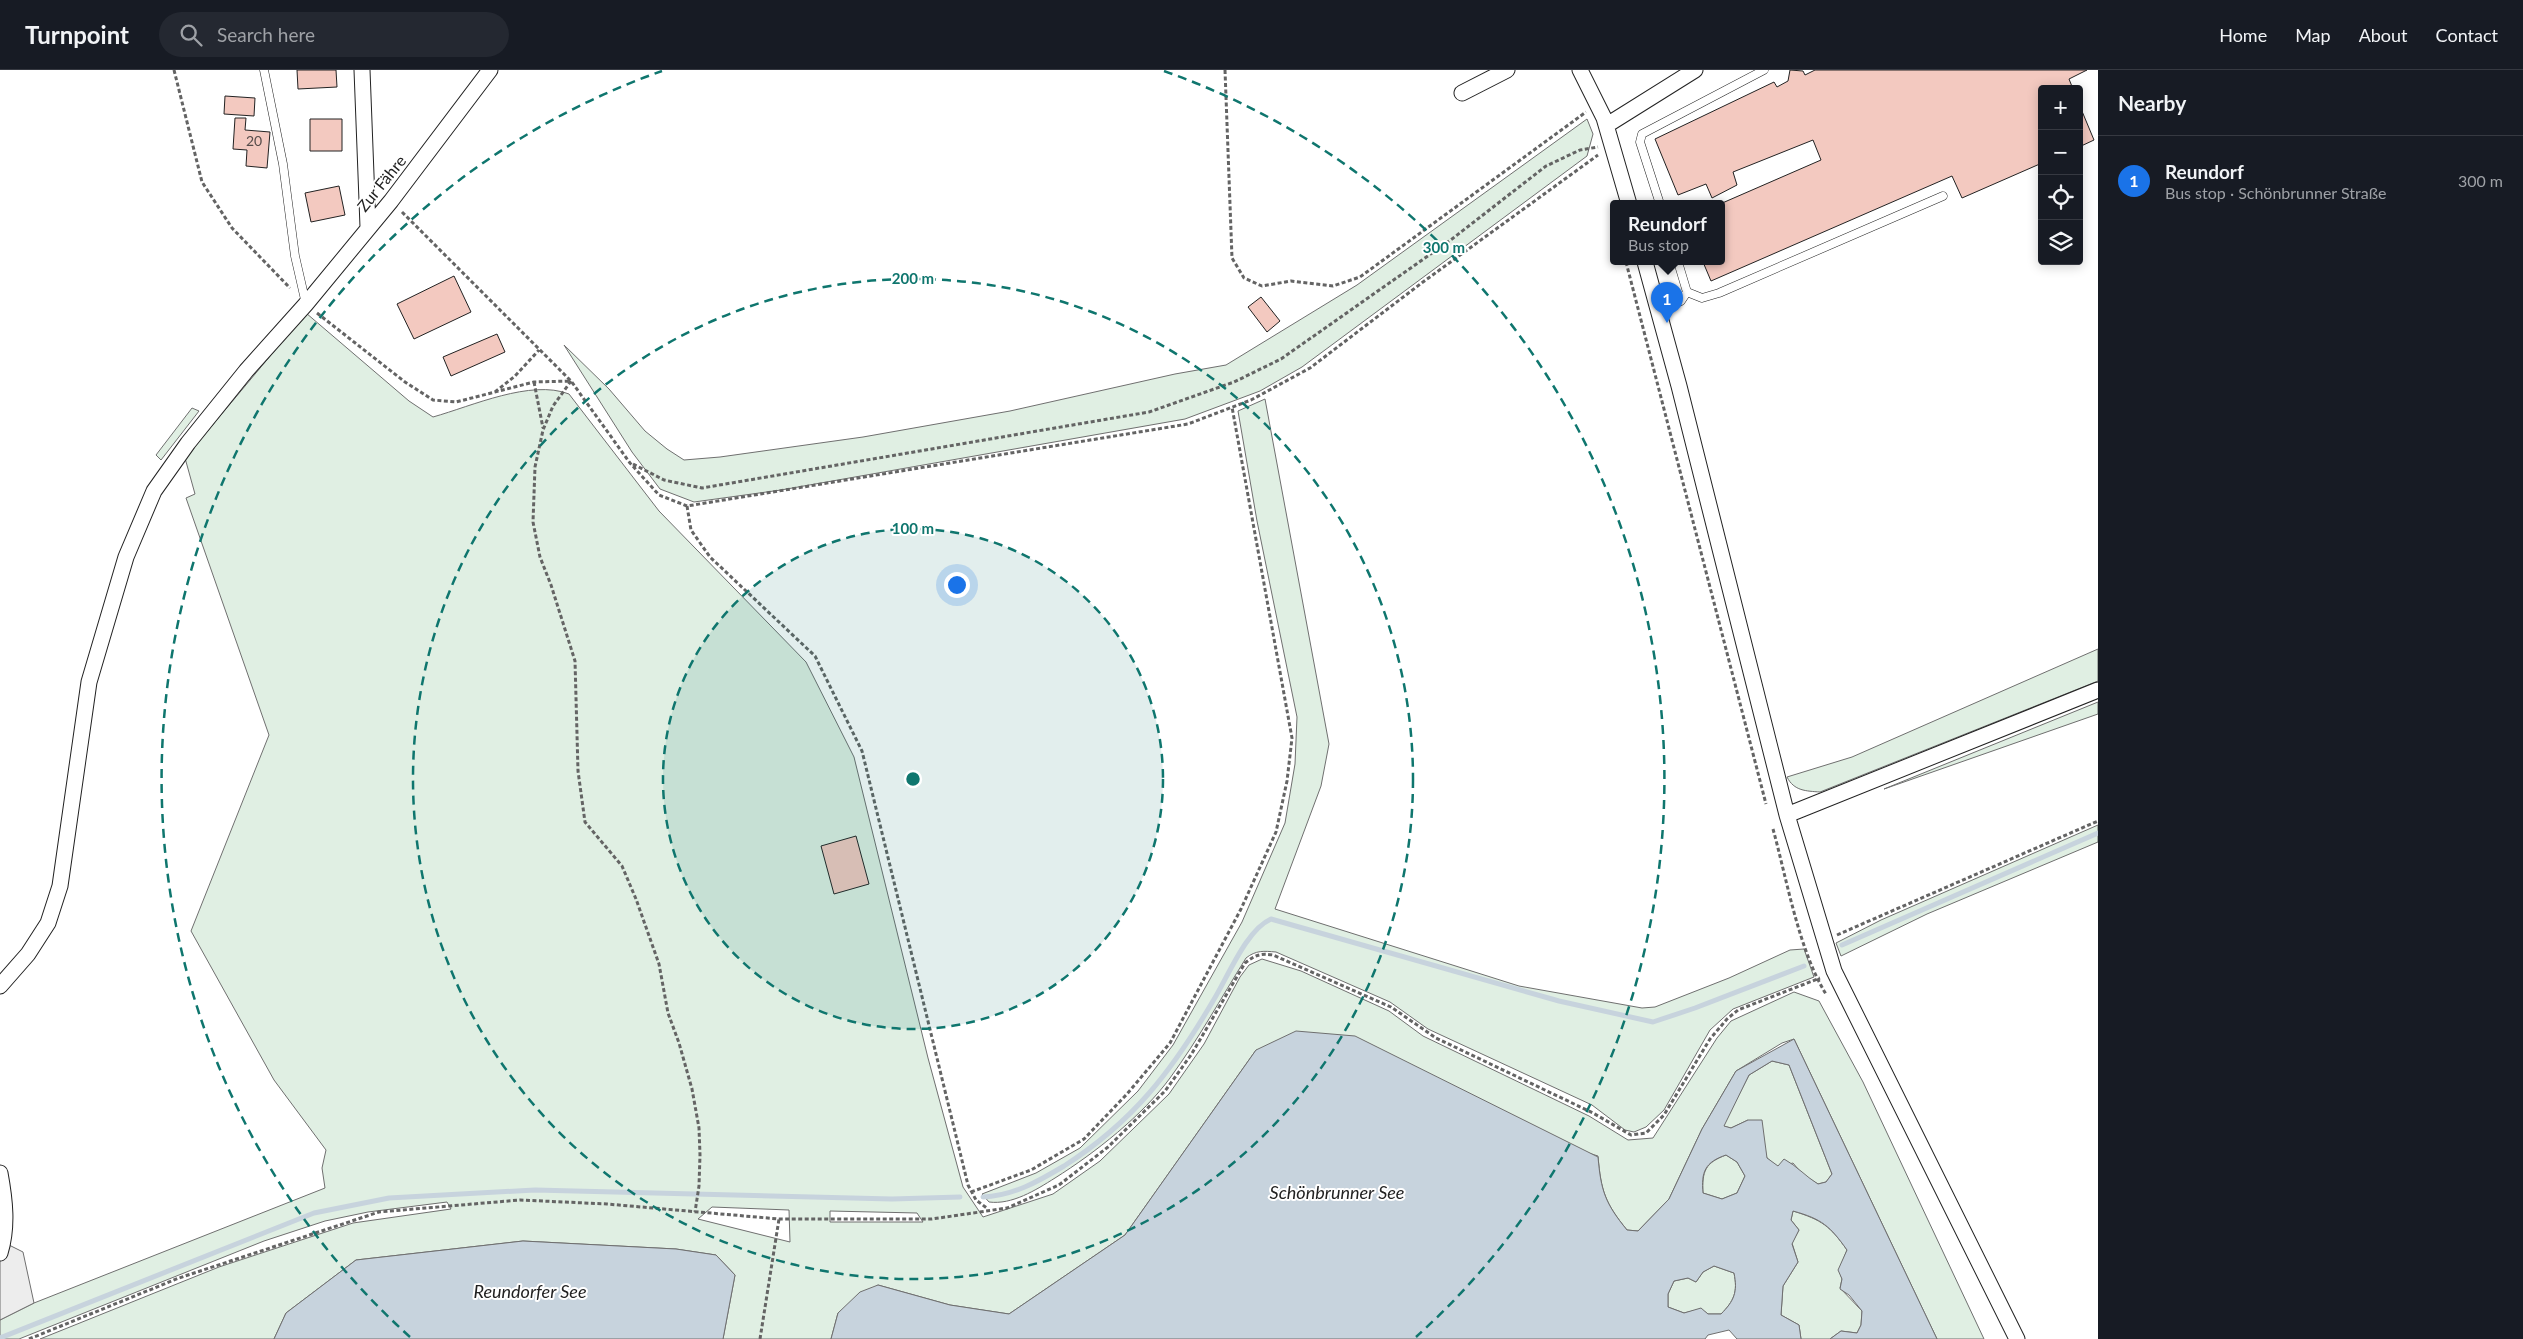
<!DOCTYPE html>
<meta charset="utf-8">
<style>
:root{--surface:#171b24;--page:#242831;--text:#f1f3f6;--muted:#9ea1a6;--line:#363941;--accent:#1a73e8}
body{margin:0;font-family:Lato,sans-serif;background:var(--page);color:var(--text)}
.controls{position:absolute;right:15px;top:15px;display:grid;overflow:hidden;border-radius:5px;box-shadow:0 2px 12px #0003}
.controls button{width:45px;height:45px;display:grid;place-items:center;padding:0;border:0;border-bottom:1px solid var(--line);background:var(--surface);color:var(--text);font:25px sans-serif}
.you{position:absolute;left:956px;top:514px;width:18px;height:18px;margin:-12px;border:4px solid #fff;border-radius:50%;background:#1a73e8;box-shadow:0 0 0 8px #1a73e833}
.badge{display:grid;place-items:center;width:32px;height:32px;border-radius:50%;background:var(--accent);color:#fff;font-size:16px;font-weight:700}
.pin{position:absolute;translate:-50% -41px;filter:drop-shadow(0 1px 2px #0008)}
.pin::after{content:'';position:absolute;top:26px;width:18px;height:15px;background:inherit;clip-path:polygon(0 0,100% 0,50% 100%)}
.popup{position:absolute;left:1610px;top:130px;width:115px;height:65px;box-sizing:border-box;display:grid;place-content:center;border-radius:5px;background:var(--surface);filter:drop-shadow(0 1px 4px #0005);font-size:16px;white-space:nowrap;color:var(--muted)}
.popup b{font-size:19px;color:var(--text)}
.popup::after{content:'';position:absolute;left:50%;top:100%;margin-left:-10px;border:10px solid transparent;border-top-color:var(--surface)}
.list{margin:0;padding:0;list-style:none}
h2{display:flex;justify-content:space-between;align-items:center;height:65px;margin:0;padding:0 20px;font-size:21px}
h2 small{font-size:16px;font-weight:400;color:var(--muted)}
.list li{display:grid;grid-template-columns:32px 1fr auto;gap:15px;align-items:center;box-sizing:border-box;height:90px;padding:0 20px;border-top:1px solid var(--line)}
.list b{display:block;font-size:19px;white-space:nowrap}
.list p{margin:0;font-size:16px;white-space:nowrap;color:var(--muted)}
.list em{font-size:16px;font-style:normal;color:var(--muted)}
.icon{flex:none;width:28px;height:28px;fill:none;stroke:currentColor;stroke-width:2;stroke-linecap:round;stroke-linejoin:round}
.map{position:relative;flex:none;width:2098px;height:1269px;overflow:hidden}
header{display:flex;align-items:center;gap:30px;box-sizing:border-box;height:70px;padding:0 25px;background:var(--surface);border-bottom:1px solid var(--line)}
header strong{font-size:24px}
nav{display:flex;gap:28px;margin-inline-start:auto;font-size:18px}
.search{width:350px;height:45px;background:var(--page);display:flex;align-items:center;gap:12px;box-sizing:border-box;padding:0 18px;border-radius:28px;color:var(--muted);font-size:19px}
main{display:flex}
aside{flex:1;background:var(--surface)}
.map>svg:first-child{display:block}
</style>
<header>
<strong>Turnpoint</strong>
<div class="search"><svg class="icon" aria-label="search" viewBox="0 0 24 24"><circle cx="10" cy="10" r="6"/><path d="M15 15l6 6"/></svg>Search here</div>
<nav><a>Home</a><a>Map</a><a>About</a><a>Contact</a></nav>
</header>
<main>
<div class="map">
<svg width="2098" height="1269" viewBox="0 0 2098 1269">
<rect width="100%" height="100%" fill="#fff"/>
<path fill="#e0efe3" stroke="#6f6f6f" fill-rule="evenodd" d="M1587,49l6,15 -6,22 -285,211 -42,24 -75,28 -404,71 -87,12 -34,-13 -28,-37 -68,-107 45,44 36,42 22,18 17,11 36,-3 143,-20 147,-26 165,-37 51,-9 131,-80z
M306,243l103,88 24,16c39,-11 98,-38 136,-23l90,117 147,151 48,95 74,301 35,129 20,30 70,-23 47,-33 69,-67 35,-50 36,-67 9,-12 13,-6 39,12 88,40 34,25 166,80 39,24 25,-2 64,-100 14,-17 63,-29 25,9 44,81 121,257h-47l-143,-300 -12,4 -46,28 -34,58 -33,70 -31,32 -11,-1c-22,-27 -26,-39 -29,-74l-342,-106 -131,185 -116,79 -59,-9 -72,-20 -40,28 -7,26h-108l12,-64 -19,-20 -40,-6 -153,-8 -167,19 -70,53 -12,26h-234l179,-72 134,-44 98,-14 -4,-7 -79,10 -43,9 -61,20 -245,98h-19v-19l34,-17 291,-115 -3,-20 4,-18 -52,-70 -83,-149 78,-196 -83,-237 9,-4 -10,-36zM712,1137l77,3 1,32 -92,-23zM830,1141l87,2 6,9h-93z
M1265,329l64,345 -8,42 -46,123 244,77 123,22 13,-1 74,-29 61,-28 14,-1 10,28 -81,32 -23,21 -46,80 -18,17 -12,5 -9,-2 -33,-25 -164,-76 -38,-27 -114,-50c-12,-1 -20,-2 -30,6 -25,40 -48,82 -76,120 -27,37 -75,75 -115,100 -19,12 -43,27 -66,24l-7,-8 54,-21 44,-25 58,-57 35,-46 69,-123 43,-99 10,-59 2,-47 -40,-196 -19,-110z
M192,338l7,3 -38,49 -5,-5z
M2098,579v32l-278,111c-14,-1 -26,-1 -33,-15l65,-20z
M2098,632v12l-214,75z
M2098,755v17l-171,72 -86,42 -5,-13 45,-23z
M1772,991l17,4 43,109 -6,8 -8,2 -14,-8 -11,-13 -15,4 -11,-9 -19,-38 -17,8 -8,-2 26,-51z
M1726,1085l11,7 8,14 -8,17 -15,6 -19,-6c-1,-22 2,-30 23,-38z
M1793,1141c29,9 37,15 54,39l-8,20 3,9 -2,9 22,23 -1,14 -4,8 -16,-2 -11,8h-29l-2,-14 -18,-10 2,-29 15,-24 -6,-19 7,-13 -8,-10z
M1714,1196l20,7c4,19 0,28 -13,41h-13l-7,-5 -17,4 -16,-6v-13l6,-13 14,-3 8,4 7,-10z"/>
<path fill="#ededed" stroke="#6f6f6f" d="M9,1175l14,7 11,51 -34,17v-67z"/>
<path fill="#c7d3dd" stroke="#6f6f6f" fill-rule="evenodd" d="M1296,961l59,5 243,121c3,34 7,46 29,73l11,1 31,-32 33,-70 34,-58 58,-32 143,300h-107l11,-8 16,2 4,-8 1,-14 -13,-16 -9,-6 2,-10 -4,-9 9,-20c-17,-24 -25,-31 -54,-39l-2,9 8,10 -7,14 6,18 -15,24 -2,29 18,10 2,14h-64l-8,-9 -21,5 -3,4h-874l7,-26 22,-21 18,-7 72,20 59,9 116,-79 131,-185zM1772,991l17,4 43,109 -6,8 -8,2c-13,-8 -21,-18 -34,-25l-6,7 -11,-8 -5,-38h-14l-17,8 -7,-2 25,-51zM1726,1085l11,7 8,14 -8,17 -15,6 -19,-6c-2,-21 2,-31 23,-38zM1714,1196l20,7c4,19 0,28 -13,41h-13l-7,-6 -17,5 -16,-6v-13l6,-13 14,-3 8,4 7,-10z
M523,1171l153,8 40,6 19,20 -12,64h-449l12,-26 70,-53z"/>
<g fill="none" stroke-linecap="round" stroke-linejoin="round">
<path stroke="#c7d3dd" stroke-width="5" d="M1842,875l256,-112
M983,1127c30,-1 56,-16 81,-31 69,-44 108,-95 149,-165 15,-24 33,-71 58,-82l288,82 94,21 42,-14 109,-42
M0,1268l314,-125 75,-15 146,-8 357,9 68,-2"/>
</g>
<path fill="#f3c9c0" stroke="#222" d="M297,0h39l1,17 -39,2z
M1790,0l13,1 2,4 10,-5h272l-18,9 4,10h-31v74l-80,35 -10,-22 -241,105 -8,-19h18l-1,-58 101,-44 -8,-20 -80,32 4,13 -25,13 -6,-14 -28,11 -23,-56 119,-57 3,5 11,-6z
M225,26l30,2 -1,18 -30,-2z
M2079,34l15,36 -15,7z
M235,48h11l-1,12 25,2 -3,36 -21,-2 1,-16 -14,-1z
M310,49h32v32h-32z
M339,116l6,29 -34,7 -6,-29z
M454,206l17,36 -57,27 -17,-35z
M1261,227l19,24 -13,11 -19,-25z
M497,264l8,18 -54,24 -8,-19z
M856,766l13,48 -35,10 -13,-48z"/>
<g fill="none" stroke-linecap="round" stroke-linejoin="round">
<defs>
<path id="lane" d="M264,0l19,94 12,92 11,48
M1660,134l-20,-62 2,-8 122,-64
M1687,222l15,6 17,-5 224,-97
M1659,240l22,-9 6,-9 -9,-30"/>
<path id="street" d="M362,0l6,157
M1580,0l24,48 25,86
M1462,23l45,-23
M1607,55l88,-55
M1645,192l34,124 108,429 47,156 183,368
M1787,745l311,-125
M0,916l28,-32 20,-31 12,-37 29,-204 37,-125 28,-66 34,-48 58,-72 60,-67 85,-103 99,-131
M0,1103c5,27 8,54 0,80"/>
</defs>
<use href="#lane" stroke="#222" stroke-width="9"/>
<use href="#street" stroke="#222" stroke-width="17"/>
<path stroke="#646464" stroke-width="3" stroke-dasharray="4 2.5" stroke-linecap="butt" d="M174,0l28,112 30,46 58,60
M1225,0l7,188 12,20 18,8 29,-5 42,5 27,-9 226,-165
M402,142l169,169 59,82 29,32 28,11 501,-82 63,-24 59,-32 113,-86 175,-127
M1626,192l140,542
M317,243l88,69 28,18 23,2 78,-20 37,-1
M571,311l-18,25 -10,24 -8,37 -2,55 7,35 11,28 24,76 3,110 7,51 37,44 14,33 23,65 9,49 11,30 13,46 7,39 1,27 -1,31 -4,26
M534,312l9,46
M495,322l20,-16 24,-26
M633,394l31,16 38,8 447,-76 85,-30 47,-23 171,-120 94,-73 34,-16 18,-3
M687,436l4,24 19,27 105,99 47,95 106,434 8,15 12,9
M1773,759c14,51 26,122 53,165
M1837,865l261,-114
M971,1122l60,-22 53,-31 43,-45 43,-51 71,-134 35,-77 11,-51 5,-43 -60,-331
M29,1269l150,-61 200,-66 141,-12 87,4 172,15h153l75,-11 52,-23 49,-38 57,-56 26,-36 54,-92c10,-8 16,-10 28,-8l118,52 45,31 157,75 38,22 15,-2 18,-18 46,-76 17,-20 11,-9 82,-32
M760,1269l19,-120"/>
<use href="#lane" stroke="#fff" stroke-width="8"/>
<use href="#street" stroke="#fff" stroke-width="15"/>
</g>
<circle cx="913" cy="709" r="250" fill="#0f766e" fill-opacity=".12"/>
<g fill="none" stroke="#0f766e" stroke-width="2.5" stroke-dasharray="9 6">
<circle cx="913" cy="709" r="250"/>
<circle cx="913" cy="709" r="500"/>
<path d="M410 1267A751 751 0 0 1 662 1M1164 1A751 751 0 0 1 1416 1267"/>
</g>
<g text-anchor="middle" dominant-baseline="central" stroke-width="4" stroke-linejoin="round" paint-order="stroke">
<g font-size="14" fill="#564c4a">
<text x="254" y="70">20</text>
</g>
<g font-size="16" fill="#222" stroke="#fff">
<text transform="translate(381 113) rotate(-51)">Zur Fähre</text>
</g>
<g font-size="18" font-style="italic" fill="#222" stroke="#fff">
<text x="1337" y="1122">Schönbrunner See</text>
<text x="530" y="1221">Reundorfer See</text>
</g>
</g>
<circle cx="913" cy="709" r="8" fill="#0f766e" stroke="#fff" stroke-width="2.5"/>
<g font-size="15" text-anchor="middle" font-weight="bold" fill="#0f766e" stroke="#fff" stroke-width="4" stroke-linejoin="round" paint-order="stroke">
<text x="1444" y="183">300 m</text>
<text x="913" y="214">200 m</text>
<text x="913" y="464">100 m</text>
</g>
</svg>
<div class="controls">
<button>+</button>
<button>−</button>
<button><svg class="icon" aria-label="locate" viewBox="0 0 24 24"><circle cx="12" cy="12" r="6"/><path d="M12 2v4M12 18v4M2 12h4M18 12h4"/></svg></button>
<button><svg class="icon" aria-label="layers" viewBox="0 0 24 24"><path d="M12 4l9 5-9 5-9-5zM3 14l9 5 9-5"/></svg></button>
</div>
<div class="you"></div>
<div class="pin badge" style="left:1667px;top:253px">1</div>
<div class="popup"><b>Reundorf</b>Bus stop</div>
</div>
<aside>
<h2>Nearby<small></small></h2>
<ul class="list">
<li><span class="badge">1</span><div><b>Reundorf</b><p>Bus stop · Schönbrunner Straße</p></div><em>300 m</em></li>
</ul>
</aside>
</main>
